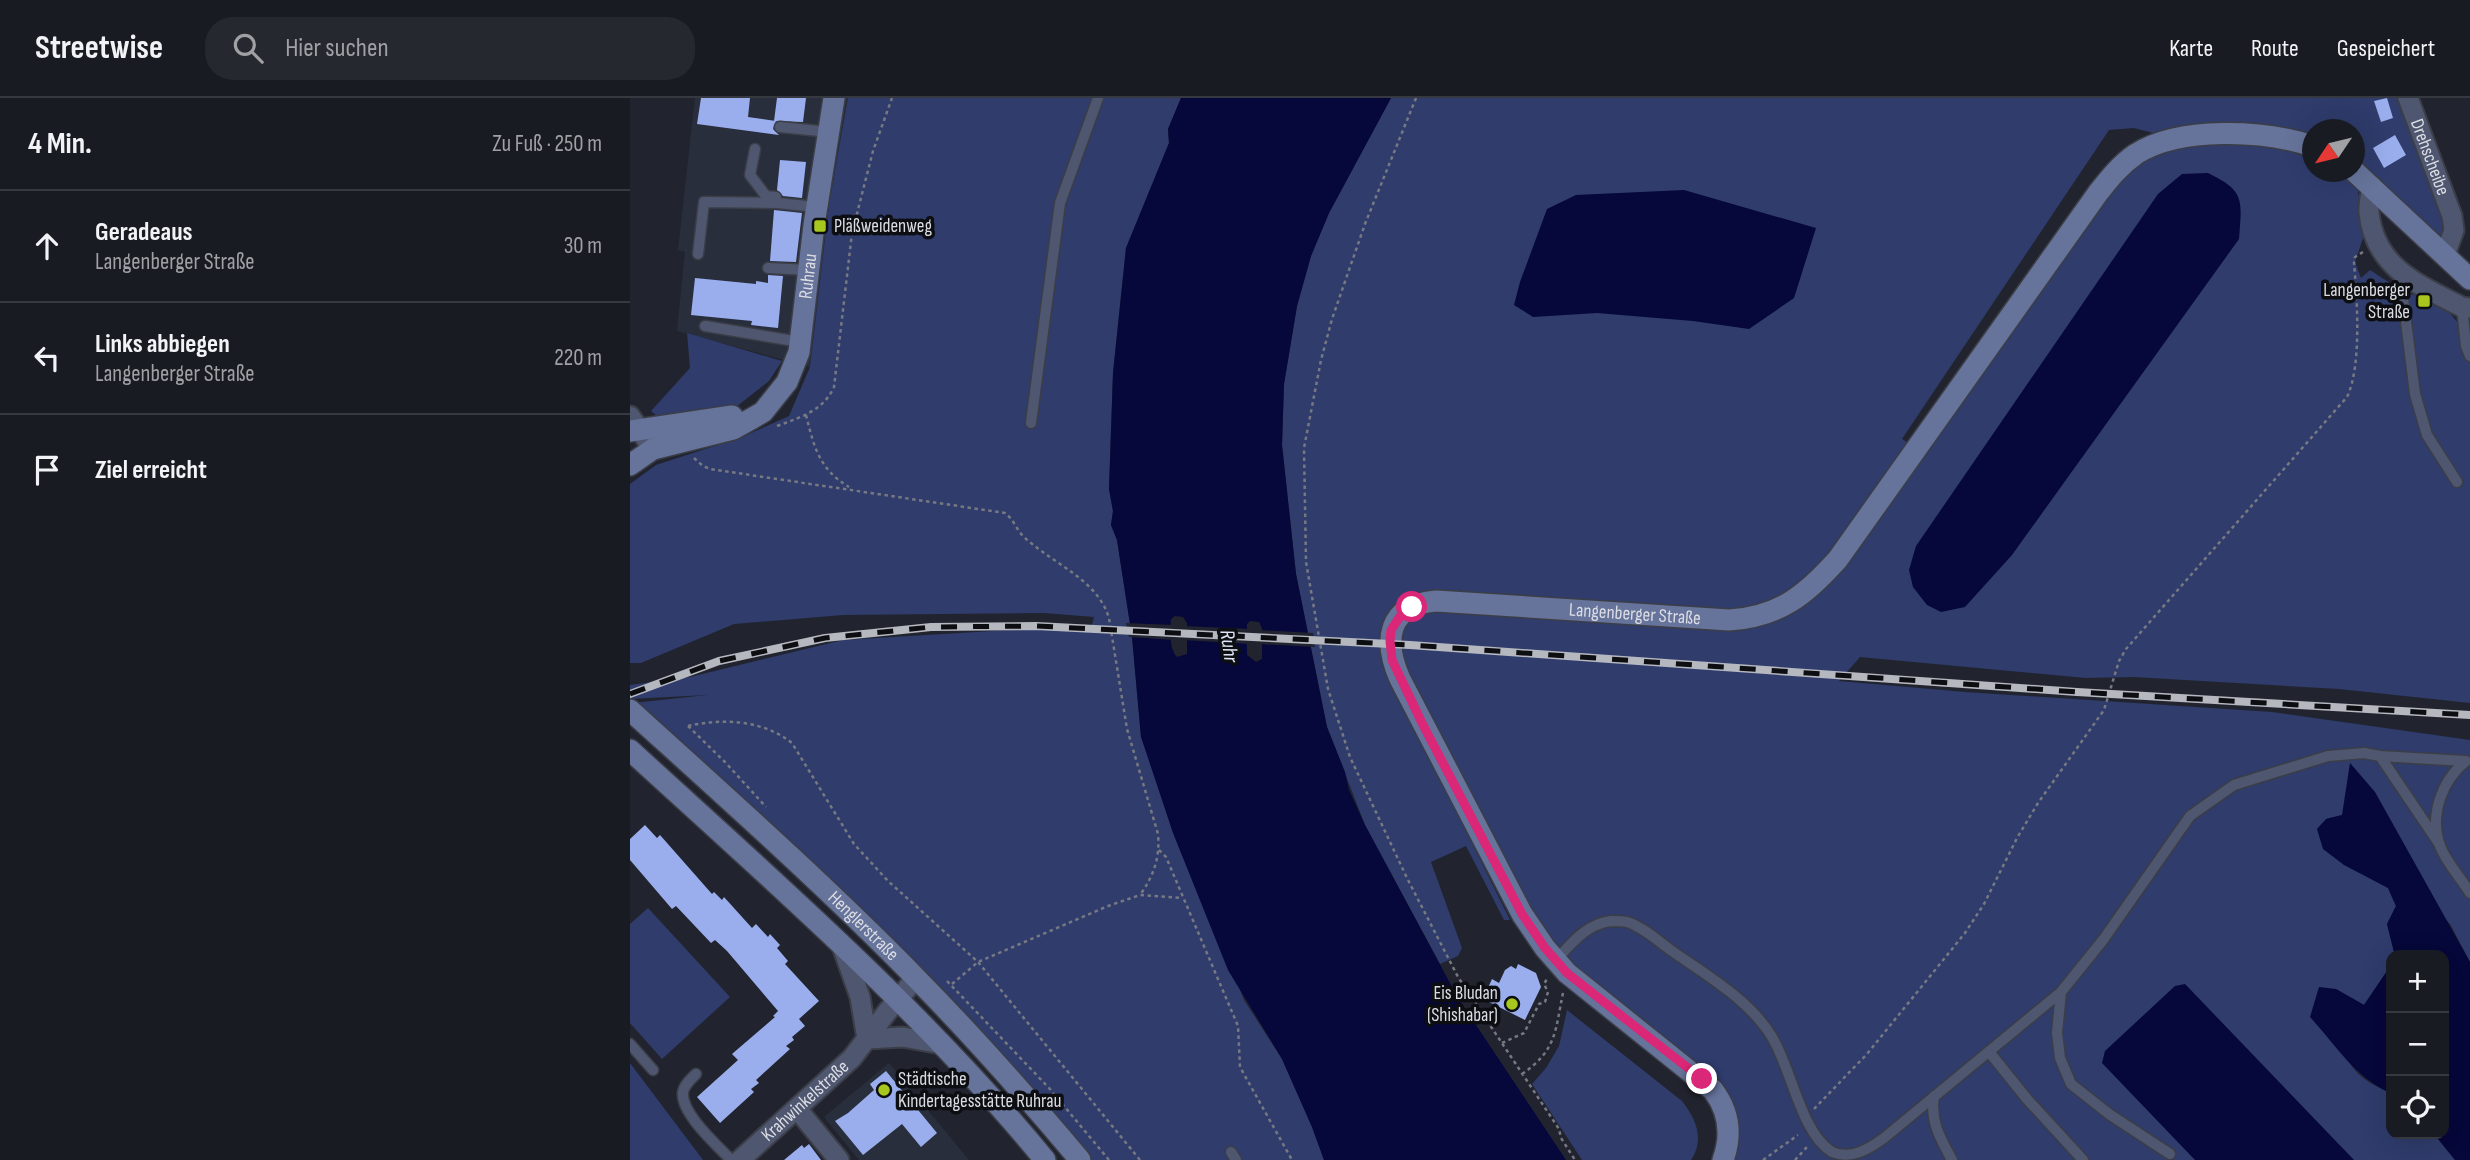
<!DOCTYPE html>
<html lang="de">
<meta charset="utf-8">
<style>
:root{--surface:#191b22;--page:#26282f;--text:#f1f3f6;--muted:#9fa1a5;--line:#373940}
body{margin:0;font-family:"Sofia Sans Condensed",sans-serif;background:var(--page);color:var(--text)}
.controls{position:absolute;right:21px;bottom:21px;display:grid;overflow:hidden;border-radius:14px;box-shadow:0 7px 28px #0002}
.controls button{width:63px;height:63px;display:grid;place-items:center;padding:0;border:0;border-bottom:2px solid var(--line);background:var(--surface);color:var(--text);font:35px sans-serif}
.compass{position:absolute;left:1672px;top:21px;width:63px;height:63px;border-radius:50%;background:var(--surface);box-shadow:0 7px 28px #0002;rotate:235deg}
.stop{position:absolute;width:21px;height:21px;margin:-16px;border:5px solid #db2777;border-radius:50%;background:#fff}
.stop.end{background:#db2777;border-color:#fff;box-shadow:0 2px 7px #0008}
.list{margin:0;padding:0;list-style:none}
h2{display:flex;justify-content:space-between;align-items:center;height:91px;margin:0;padding:0 28px;font-size:30px}
h2 small{font-size:23px;font-weight:400;color:var(--muted)}
.list li{display:grid;grid-template-columns:46px 1fr auto;gap:21px;align-items:center;box-sizing:border-box;height:112px;padding:0 28px;border-top:2px solid var(--line)}
.list b{display:block;font-size:26px;white-space:nowrap}
.list p{margin:0;font-size:23px;white-space:nowrap;color:var(--muted)}
.list em{font-size:23px;font-style:normal;color:var(--muted)}
.icon{flex:none;width:38px;height:38px;fill:none;stroke:currentColor;stroke-width:2;stroke-linecap:round;stroke-linejoin:round}
.map{position:relative;flex:none;width:1840px;height:1062px;overflow:hidden}
header{display:flex;align-items:center;gap:42px;box-sizing:border-box;height:98px;padding:0 35px;background:var(--surface);border-bottom:2px solid var(--line)}
header strong{font-size:33px}
nav{display:flex;gap:38px;margin-inline-start:auto;font-size:24px}
.search{width:490px;height:63px;background:var(--page);display:flex;align-items:center;gap:18px;box-sizing:border-box;padding:0 24px;border-radius:28px;color:var(--muted);font-size:26px}
main{display:flex}
aside{flex:1;background:var(--surface)}
.map>svg:first-child{display:block}
</style>
<header>
<strong>Streetwise</strong>
<div class="search"><svg class="icon" aria-label="search" viewBox="0 0 24 24"><circle cx="10" cy="10" r="6"/><path d="M15 15l6 6"/></svg>Hier suchen</div>
<nav><a>Karte</a><a>Route</a><a>Gespeichert</a></nav>
</header>
<main>
<aside>
<h2>4 Min.<small>Zu Fuß · 250 m</small></h2>
<ul class="list">
<li><svg class="icon" aria-label="ahead" viewBox="0 0 24 24"><path d="M12 20V5M6 11l6-6 6 6"/></svg><div><b>Geradeaus</b><p>Langenberger Straße</p></div><em>30 m</em></li>
<li><svg class="icon" aria-label="left" viewBox="0 0 24 24"><path d="M17 20v-9H6M10 6l-5 5 5 5"/></svg><div><b>Links abbiegen</b><p>Langenberger Straße</p></div><em>220 m</em></li>
<li><svg class="icon" aria-label="arrive" viewBox="0 0 24 24"><path d="M6 21V4h12l-3 4 3 4H6"/></svg><div><b>Ziel erreicht</b></div></li>
</ul>
</aside>
<div class="map">
<svg width="1840" height="1062" viewBox="0 0 1840 1062">
<rect width="100%" height="100%" fill="#21242e"/>
<path fill="#292e3d" d="M65,0h153l-19,106 -19,163 -133,-36 8,-79 -7,-2z
M259,965l80,97h-110l-35,-43z"/>
<path fill="#2f3c6c" d="M218,0h333l-13,31 1,14 -43,105 -13,125 -4,116 4,22 -2,14 6,15 15,97 9,100 103,263 38,59 30,68 12,33h-244l-447,-457 74,-8 -77,4v-14l60,-8 153,-37 249,-15 2,-8 -50,-4 -201,2 -109,9 -93,39h-11v-179l26,-19 86,-28 47,-21 21,-49 19,-163z
M761,0h1016l39,102 -1,51 -90,-87 -1,-34h-42v11l-151,-6 -27,-7 -25,2 -207,309 25,15 178,-263 47,-38 66,-14 45,3 49,17v13h28l17,15 9,42 -11,33 6,16 9,-8 34,22 38,12 28,33v366l-131,-14 -206,-12 -47,1 -226,-21 -21,24 126,11 307,20 198,28v222l-20,-38 -108,-109 -16,4 42,58 20,11 8,18 -9,18 7,28 -7,19 -23,34 -28,-16c5,51 -1,82 55,104v41h43l21,26h-722l6,-15 -2,-32 -15,-28 -145,-111 -48,-61 -104,-198 -27,-70 -16,16 128,259h-6l-38,-74 -35,16 31,86 -4,8 -18,8 -75,-139 -38,-98 -31,-153 -14,-129 2,-61 13,-78 14,-50 18,-43z
M57,235l95,28 -13,20 -33,26 -79,9 -6,-5 39,-43z
M18,810l82,89 -68,62 -32,-36v-99z
M937,912l115,91c14,18 23,38 9,59h-109l-50,-76 14,-16 13,-22z
M0,965l73,97h-73z"/>
<path fill="#06073a" fill-rule="evenodd" d="M551,0h210l-62,115 -18,43 -14,50 -13,78 -2,61 14,129 31,153 18,45 4,18 16,35 93,173 108,162h-242l-12,-33 -30,-68 -54,-89 -55,-137 -32,-96 -9,-100 -15,-97 -6,-15 2,-14 -4,-22 4,-116 13,-125 43,-105 -1,-14zM545,518l8,1 4,6v31l-10,3c-8,-8 -7,-26 -6,-38zM620,523l9,1 3,6v31l-6,3 -9,-7v-31z
M1578,75c37,18 34,26 31,66l-227,316 -47,52 -24,5 -14,-7 -14,-18 -4,-17 7,-24 242,-352 24,-20z
M1054,92l132,38 -22,70 -45,31 -56,-8 -96,-8 -64,4 -19,-12 6,-23 27,-73 29,-14z
M1720,665l25,29 95,170v198h-15l-21,-26h10v-179h-51l1,-3 -7,-28 9,-18 -8,-18 -44,-23 -21,-16 -6,-20 9,-10 16,-4z
M1761,861v134c-35,-14 -56,-49 -81,-76l9,-30 17,2 28,16 23,-34z
M1555,886l169,176h-159l-93,-97 3,-12 70,-65z"/>
<path fill="#21242e" d="M496,525l48,2 1,15 -46,-3z
M553,528l67,3v15l-67,-4z
M629,532l54,3 2,14 -56,-3z"/>
<path fill="#9aaeed" d="M71,0h49l-2,19 28,4 -3,8 6,6 -82,-11z
M147,0h29l-3,24 -29,-1z
M1757,0l6,20 -12,4 -7,-21z
M1765,37l11,20 -22,13 -11,-20z
M150,62l26,2 -4,36 -19,-2 -6,-6z
M144,112l28,3 -6,49 -26,-1z
M138,177l15,1 -5,52 -27,-3 1,-4 -61,-6 4,-37 61,6v-3l12,2z
M15,727l12,13 3,-3 52,59 2,-2 8,8 2,-3 28,31 4,-4 12,13 2,-3 10,11 -3,3 11,13 -3,3 34,37 -20,18 6,7 -13,11 2,3 -8,6 4,3 -34,31 3,3 -8,6 3,3 -34,31 -23,-26 41,-37 -6,-6 43,-37 -2,-1 5,-5 -51,-60 -12,-11 -4,3 -35,-37 -4,3 -42,-49v-21z
M888,866l18,9 5,14 -16,33 -42,-21 9,-20 7,4 6,-13 6,-4 5,3z
M256,973l51,62 -16,14 -19,-23 -39,31 -28,-34 13,-8 26,-23 -4,-6z
M179,1046l12,16h-37l18,-15 2,3z"/>
<g fill="none" stroke-linecap="round" stroke-linejoin="round">
<defs>
<path id="lane" d="M150,29l49,5
M125,51l-5,26 16,21 10,1
M68,156l6,-52 73,1 40,4
M138,170l41,2
M1775,179l-3,13 13,104 12,41 30,47
M1832,209l4,39 4,10
M75,228l95,16
M401,325l29,-220 38,-105
M1836,663c-24,19 -37,54 -26,85 6,16 21,32 30,47
M1810,747l-60,-89 85,5
M926,862c15,-16 30,-36 55,-39 4,0 12,0 16,1 16,5 31,19 45,29 34,24 78,49 100,86 20,33 29,96 60,115 19,8 37,-3 52,-14l177,-146 42,-52 87,-124 44,-31 94,-29 36,-3 16,3
M1431,894l-4,41 3,25 11,26 38,30 61,40
M0,946l23,26
M1360,955l37,46 56,61
M66,976c-5,5 -12,11 -13,18 -3,21 35,54 48,68
M1304,998c-4,25 6,42 18,64
M601,1054l5,8"/>
<g id="street">
<path id="s1" d="M1778,0l44,118 2,14 -9,25"/>
<path d="M1742,88c-1,8 -4,19 -3,27 6,55 50,72 93,94l8,1"/>
<path d="M0,318l23,33"/>
<path d="M212,848l18,51 7,42"/>
<path d="M237,941l36,-2 38,7"/>
<path d="M168,1012l41,50"/>
<path id="s2" d="M110,1062l112,-102 35,-46 29,-34"/>
</g>
<g id="secondary">
<path d="M1724,73l116,108"/>
<path d="M0,333l102,-15"/>
<path id="s3" d="M0,367l23,-16 80,-20 18,-10 12,-7 24,-30 12,-30 15,-127 20,-127"/>
<path id="s4" d="M0,612c97,88 195,175 287,269 57,58 111,119 163,181"/>
<path d="M0,652c143,131 292,260 415,410"/>
<path id="s5" d="M1093,1062c9,-25 6,-49 -10,-70l-146,-117 -22,-25 -23,-34 -122,-235c-17,-38 -13,-74 36,-78l293,19c50,-3 77,-25 109,-61l260,-366c11,-14 22,-28 38,-39 44,-28 128,-24 176,-8"/>
</g>
</defs>
<use href="#lane" stroke="#3b3e47" stroke-width="13"/>
<use href="#street" stroke="#3b3e47" stroke-width="23"/>
<use href="#secondary" stroke="#3b3e47" stroke-width="24"/>
<path stroke="#777982" stroke-width="2.5" stroke-dasharray="3.5 3.5" stroke-linecap="butt" d="M786,0l-51,126 -33,95 -11,41 -17,88 2,114 22,127 22,68 57,121 51,99 101,152 2,9 14,22
M176,317c8,32 13,54 43,72
M147,328c24,-9 46,-15 57,-39l18,-154 21,-82 19,-53
M64,360l9,8 7,3 295,44c8,6 11,15 17,22 28,28 75,43 87,83l18,111 31,105c2,24 -4,41 -18,61
M58,628c35,-8 75,-6 104,17l62,101 34,37 90,81 162,198
M58,628l37,36 41,45
M529,752l7,7 72,169 2,41 52,93
M317,883l102,107 60,72
M322,886l26,-22 130,-56 32,-11 42,3
M872,945l22,-10 15,-29 6,-2 3,-10 -4,-8 3,-5
M892,976c35,-24 33,-43 41,-81
M1184,1011l53,-55 98,-121 19,-29 33,-66 21,-35 66,-93 15,-49 7,-12 221,-252c15,-31 10,-100 7,-134l1,-6 8,-5
M1133,1062l35,-25
M1165,1062l12,-13"/>
<use href="#lane" stroke="#4f5770" stroke-width="10"/>
<use href="#street" stroke="#4f5770" stroke-width="19"/>
<use href="#secondary" stroke="#66739a" stroke-width="21"/>
<defs>
<path id="rail" d="M0,596l89,-33 106,-23 106,-11 105,-1 374,19 667,47 393,23"/>
</defs>
<use href="#rail" stroke="#b6b8c0" stroke-width="8"/>
<use href="#rail" stroke="#0c0e12" stroke-width="5" stroke-dasharray="16" stroke-linecap="butt"/>
</g>
<g fill="none" stroke-linecap="round" stroke-linejoin="round">
<path stroke="#db2777" stroke-width="9" d="M782,509l-11,8 -10,15 -1,11 2,19 30,63 100,191 23,34 22,25 135,106"/>
</g>
<g fill="#a7c71e" stroke="#0c0e12" stroke-width="2.5">
<rect x="183" y="121" width="14" height="14" rx="3.5"/>
<rect x="1787" y="196" width="14" height="14" rx="3.5"/>
<circle cx="882" cy="906" r="7"/>
<circle cx="254" cy="992" r="7"/>
</g>
<g text-anchor="middle" dominant-baseline="central" stroke-width="7" stroke-linejoin="round" paint-order="stroke">
<g font-size="19" fill="#dbdde4" stroke="#0c0e12">
<text stroke="none"><textPath href="#s1" startOffset="63">Drehscheibe</textPath></text>
<text stroke="none"><textPath href="#s3" startOffset="292">Ruhrau</textPath></text>
<text stroke="none"><textPath href="#s5" startOffset="906">Langenberger Straße</textPath></text>
<text stroke="none"><textPath href="#s4" startOffset="318">Henglerstraße</textPath></text>
<text stroke="none"><textPath href="#s2" startOffset="88">Krahwinkelstraße</textPath></text>
</g>
<g font-size="19" fill="#dbdde4" stroke="#0c0e12" text-anchor="start">
<text x="204" y="128">Pläßweidenweg</text>
<text x="1780" y="192" text-anchor="end">Langenberger<tspan x="1780" dy="22">Straße</tspan></text>
<text x="868" y="895" text-anchor="end">Eis Bludan<tspan x="868" dy="22">(Shishabar)</tspan></text>
<text x="268" y="981">Städtische<tspan x="268" dy="22">Kindertagesstätte Ruhrau</tspan></text>
</g>
<g font-size="21" font-style="italic" fill="#dee4f6" stroke="#0c0e12">
<text transform="translate(599 548) rotate(82)">Ruhr</text>
</g>
</g>
</svg>
<div class="controls">
<button>+</button>
<button>−</button>
<button><svg class="icon" aria-label="locate" viewBox="0 0 24 24"><circle cx="12" cy="12" r="6"/><path d="M12 2v4M12 18v4M2 12h4M18 12h4"/></svg></button>
</div>
<svg class="compass" viewBox="-18 -18 36 36"><path d="M0-13l5 13h-10z" fill="#e53935"/><path d="M0 13l5-13h-10z" fill="#9fa1a5"/></svg>
<div class="stop" style="left:782px;top:509px"></div>
<div class="stop end" style="left:1072px;top:981px"></div>
</div>
</main>
